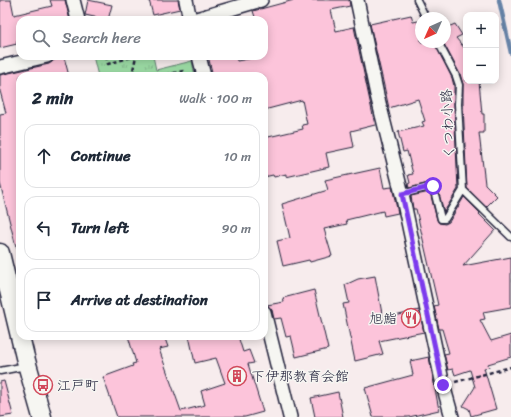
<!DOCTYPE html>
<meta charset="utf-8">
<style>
:root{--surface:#fff;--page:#f6f6f7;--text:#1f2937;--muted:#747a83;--line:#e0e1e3}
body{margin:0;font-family:Sriracha,"Klee One",sans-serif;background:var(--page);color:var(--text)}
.controls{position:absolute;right:12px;top:12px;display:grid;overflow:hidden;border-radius:8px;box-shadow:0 2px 10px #0003}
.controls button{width:36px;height:36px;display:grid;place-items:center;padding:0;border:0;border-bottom:1px solid var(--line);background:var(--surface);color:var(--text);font:20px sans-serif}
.compass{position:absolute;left:415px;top:12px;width:36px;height:36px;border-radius:50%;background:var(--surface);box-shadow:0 2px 10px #0003;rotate:225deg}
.stop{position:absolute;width:12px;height:12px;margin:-9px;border:3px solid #7c3aed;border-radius:50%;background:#fff}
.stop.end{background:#7c3aed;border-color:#fff;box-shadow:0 1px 4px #0008}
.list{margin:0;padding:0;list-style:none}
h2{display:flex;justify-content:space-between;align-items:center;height:52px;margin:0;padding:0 16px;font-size:17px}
h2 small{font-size:13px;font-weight:400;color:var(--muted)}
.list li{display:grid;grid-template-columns:26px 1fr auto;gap:12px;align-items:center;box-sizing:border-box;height:64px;margin:0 8px 8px;padding:0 8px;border:1px solid var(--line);border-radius:12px}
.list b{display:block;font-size:15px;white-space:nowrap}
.list em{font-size:13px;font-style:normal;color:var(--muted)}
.icon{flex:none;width:22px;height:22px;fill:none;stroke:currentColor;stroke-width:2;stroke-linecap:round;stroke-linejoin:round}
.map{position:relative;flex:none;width:511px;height:417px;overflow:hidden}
.search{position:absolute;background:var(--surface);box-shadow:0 2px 10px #0003;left:16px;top:16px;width:252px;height:44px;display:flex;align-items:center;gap:10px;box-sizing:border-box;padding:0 14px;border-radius:12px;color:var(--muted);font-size:15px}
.panel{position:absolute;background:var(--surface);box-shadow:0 2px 10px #0003;left:16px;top:72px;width:252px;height:268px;border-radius:12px}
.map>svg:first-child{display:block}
</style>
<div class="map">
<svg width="511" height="417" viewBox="0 0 511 417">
<defs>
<pattern id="park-tufts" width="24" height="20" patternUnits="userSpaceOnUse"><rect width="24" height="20" fill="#9edea7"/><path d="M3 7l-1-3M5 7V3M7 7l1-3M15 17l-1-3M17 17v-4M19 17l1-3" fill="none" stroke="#88be91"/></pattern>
</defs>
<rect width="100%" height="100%" fill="#f7eced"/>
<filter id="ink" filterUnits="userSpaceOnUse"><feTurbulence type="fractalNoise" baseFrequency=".025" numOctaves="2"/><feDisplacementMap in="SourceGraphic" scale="8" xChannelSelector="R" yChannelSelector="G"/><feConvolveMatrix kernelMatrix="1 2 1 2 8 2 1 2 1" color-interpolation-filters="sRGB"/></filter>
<g filter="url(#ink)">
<path fill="url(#park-tufts)" stroke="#608071" d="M93,56h60l3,14 36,-9 3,15h-97z"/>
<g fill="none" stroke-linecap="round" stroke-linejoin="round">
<path stroke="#6683a7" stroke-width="4.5" d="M499,0l12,53"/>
</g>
<path fill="#fcc4da" stroke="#22223b" d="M0,0h11l3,15 38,-9 -2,-6h15l5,20h-50v20l-4,1 1,3 -17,4z
M88,0l24,5 -4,15 -23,-5z
M149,0h29l2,9 -27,6z
M294,0h55l1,6 -19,4 5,21 18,-4 21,98 -24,6 3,16 -28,6 3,14 -43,10v-3l-12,3 -1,-2 -9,2v-39l39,-9 -1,-4 5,-1 -5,-24 -38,10v-34h-51l-5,-20h28l1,5 27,-5v-36h-8l-3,-9z
M411,15l2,7 5,-1 1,8h2v13h13l18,36 2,8v18l4,85 -14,23 -8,-29 -4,-1 -23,6 -1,-4 2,-1 -2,-8 5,-1 -6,-23 -4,1 -5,-20 26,-6 -2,-4 3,-1 -7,-22 -29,9 -19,-84z
M445,23l3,4 7,-3 7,11 -6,3 10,12v31h13l3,33h2v19h-5l6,51 12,12 -11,11 -19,-19 -4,-84v-20l-3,-10 -17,-32h2z
M64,57l5,19h-49v171h-4l-16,-64v-69l6,-1 -6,-22v-16l49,-11 5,-4z
M380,168l4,20 8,-1 6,26 -14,3 -1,-5 -37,9 1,4 -23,5 8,27 -22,6 -1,-2 -26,6 -6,-25 13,-3 -8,-34 46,-14 -3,-10z
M430,192l7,28 2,3 6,1 4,-2 15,-25 16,16 -1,1 16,16 -32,36 48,-9v50l-28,5 2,7 -5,1 11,21 20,-6v22l-23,7 1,3 -5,1 12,41 -25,7 -2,-7 -6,-3 12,-19 -5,-17 -15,5 -2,-6 -5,1 -4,-16 5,-1 -7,-24h-3l-5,-23 4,-1 -22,-96h-3l-2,-13z
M375,276l8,43 36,-9 5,22 -45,9 4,13 -28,7 -12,-57 6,-1 -4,-18 13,-6z
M314,290l14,59 -32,8 -5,-21 -5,1 -5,-19 -7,1 -2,-9 -5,-5 17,-3 -1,-4z
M128,336h36l4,11 -9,2 22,62 24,-6 -4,-14 24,-8 -9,-25 -21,5 -6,-27h49l5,16 6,-2 5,13 -6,1 15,48 -18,5h-128l-14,-40 30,-11 -1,-2 4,-1z
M429,357l10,53 -30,7h-36l-8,-29 48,-13 -3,-14z
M4,381l9,34 -13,2v-35z
M338,392l5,25h-28l-4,-19z"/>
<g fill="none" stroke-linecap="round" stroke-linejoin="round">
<defs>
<path id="lane" d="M417,0l9,18
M438,42l18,34 3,9 -1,19 5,86 48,47
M402,194l31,-8 8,33h4l18,-29
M0,371l26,-5"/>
<path id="street" d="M73,0l5,20
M186,0l4,20
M357,0l20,95 25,99 41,191 9,32
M193,20l68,-20
M199,56l5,20
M0,67l47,-11
M264,312l26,105"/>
<path id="secondary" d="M0,253l25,104 17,60"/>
</defs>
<use href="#lane" stroke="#22223b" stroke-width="9"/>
<use href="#street" stroke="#22223b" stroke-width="16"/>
<use href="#secondary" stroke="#22223b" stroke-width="21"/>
<path stroke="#22223b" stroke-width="2.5" stroke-dasharray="4 3" stroke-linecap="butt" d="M106,56l2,8 27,-8
M133,76l-1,-1 4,-19
M169,76l-1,-2 16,-3 1,5
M455,382l56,-15"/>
<use href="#lane" stroke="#f6f6f2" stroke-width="6"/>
<use href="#street" stroke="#f6f6f2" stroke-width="13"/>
<use href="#secondary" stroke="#f6f6f2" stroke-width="18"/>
</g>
</g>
<g fill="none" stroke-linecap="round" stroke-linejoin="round" filter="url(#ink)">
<path stroke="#7c3aed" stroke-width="5" d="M433,186l-31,8 41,191"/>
</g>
<defs>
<symbol id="restaurant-ring" viewBox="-11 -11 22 22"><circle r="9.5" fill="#f6f6f2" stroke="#d1495b" stroke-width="1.5"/><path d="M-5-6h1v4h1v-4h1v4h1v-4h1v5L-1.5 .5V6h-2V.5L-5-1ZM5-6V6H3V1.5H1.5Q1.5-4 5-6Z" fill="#d1495b"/></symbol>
<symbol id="building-ring" viewBox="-11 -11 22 22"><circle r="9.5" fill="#f6f6f2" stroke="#d1495b" stroke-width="1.5"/><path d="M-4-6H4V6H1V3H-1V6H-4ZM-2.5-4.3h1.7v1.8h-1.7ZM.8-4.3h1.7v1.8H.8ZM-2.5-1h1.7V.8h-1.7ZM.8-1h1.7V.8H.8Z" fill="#d1495b"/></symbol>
<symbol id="bus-ring" viewBox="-11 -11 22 22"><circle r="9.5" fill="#f6f6f2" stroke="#d1495b" stroke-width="1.5"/><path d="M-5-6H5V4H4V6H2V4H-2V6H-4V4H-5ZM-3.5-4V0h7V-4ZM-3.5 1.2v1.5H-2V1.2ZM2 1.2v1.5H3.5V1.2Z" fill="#d1495b"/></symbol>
</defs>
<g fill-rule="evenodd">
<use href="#restaurant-ring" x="400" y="307" width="22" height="22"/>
<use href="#building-ring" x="226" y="365" width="22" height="22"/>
<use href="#bus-ring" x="32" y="374" width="22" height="22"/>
</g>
<g text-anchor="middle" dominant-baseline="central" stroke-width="3" stroke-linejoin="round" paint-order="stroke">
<g font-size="14" fill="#22223b" stroke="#f6f6f2">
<text transform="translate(448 124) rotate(-93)">くつわ小路</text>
</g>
<g font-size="14" fill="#22223b" stroke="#f6f6f2" text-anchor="start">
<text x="397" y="318" text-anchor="end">旭鮨</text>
<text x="251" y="376">下伊那教育会館</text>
<text x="57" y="385">江戸町</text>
</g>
</g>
</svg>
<div class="controls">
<button>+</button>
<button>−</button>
</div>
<svg class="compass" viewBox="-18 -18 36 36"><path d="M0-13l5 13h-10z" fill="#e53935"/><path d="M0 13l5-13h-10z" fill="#747a83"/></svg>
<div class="stop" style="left:433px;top:186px"></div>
<div class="stop end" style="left:443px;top:385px"></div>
<div class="search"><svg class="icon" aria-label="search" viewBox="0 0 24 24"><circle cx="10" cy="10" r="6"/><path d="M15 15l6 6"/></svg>Search here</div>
<section class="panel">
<h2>2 min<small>Walk · 100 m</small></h2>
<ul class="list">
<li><svg class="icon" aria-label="ahead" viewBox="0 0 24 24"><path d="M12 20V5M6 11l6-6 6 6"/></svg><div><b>Continue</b></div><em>10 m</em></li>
<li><svg class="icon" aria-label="left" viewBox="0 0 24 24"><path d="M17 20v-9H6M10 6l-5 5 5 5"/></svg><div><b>Turn left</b></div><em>90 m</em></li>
<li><svg class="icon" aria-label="arrive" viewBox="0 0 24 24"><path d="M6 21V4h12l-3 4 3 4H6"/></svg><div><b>Arrive at destination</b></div></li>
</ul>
</section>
</div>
